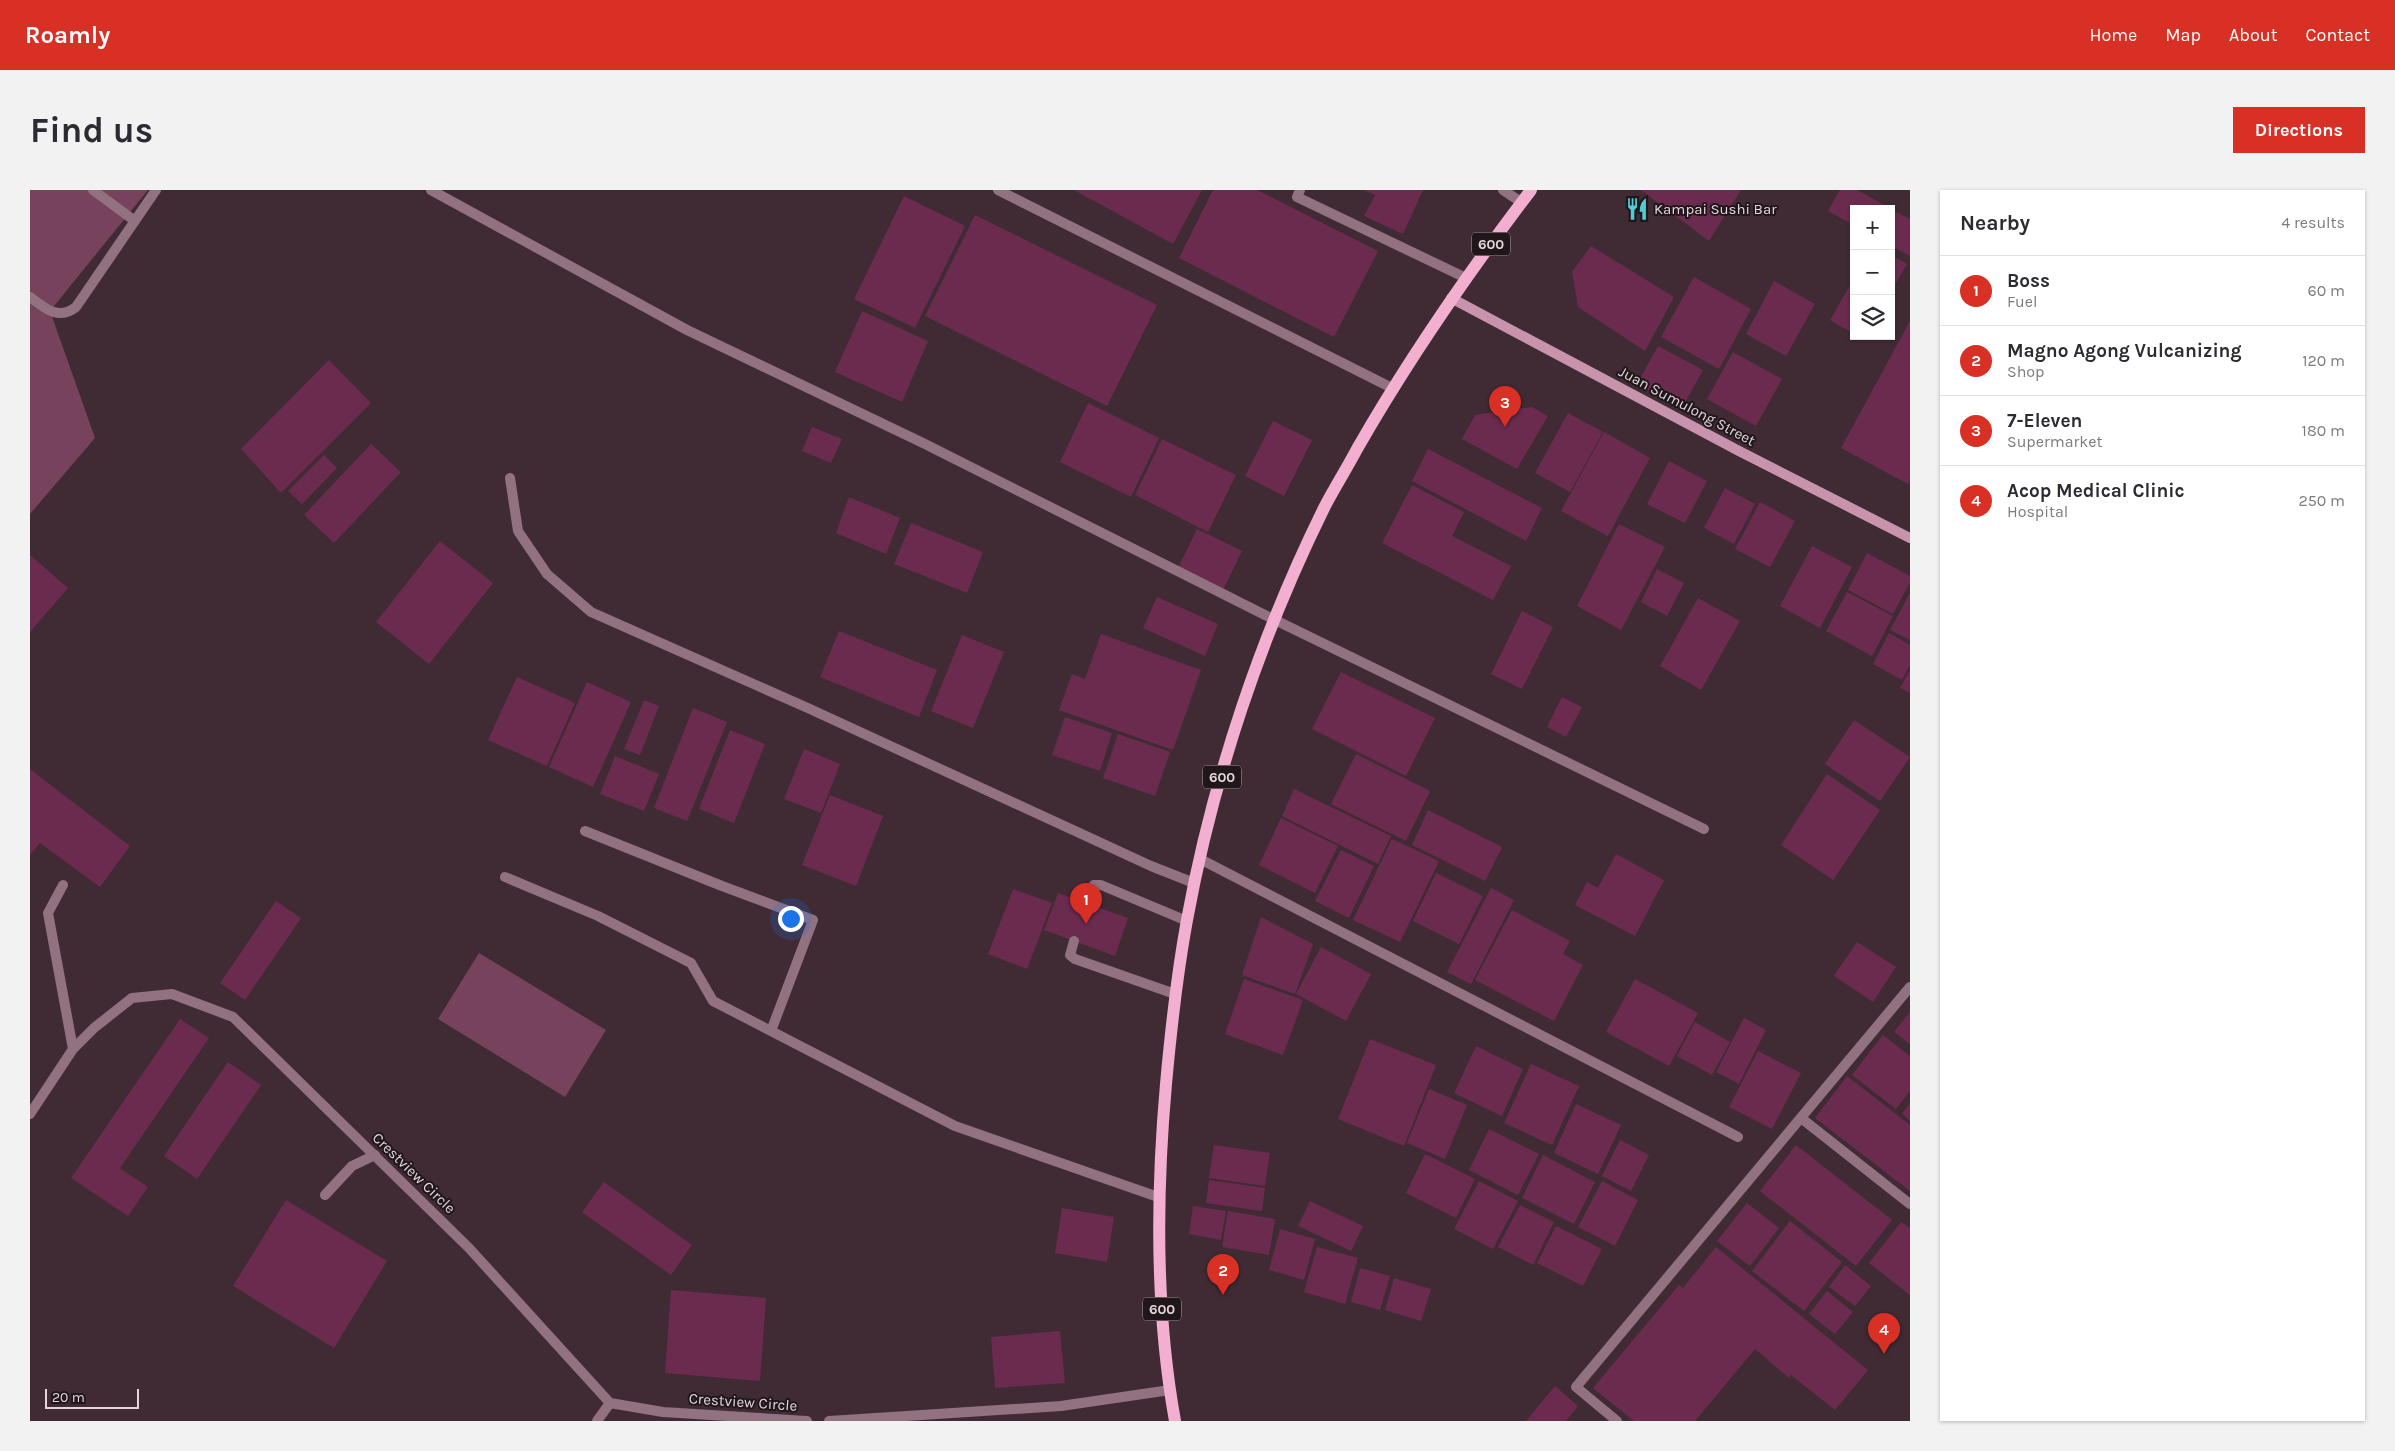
<!DOCTYPE html>
<meta charset="utf-8">
<style>
:root{--surface:#fff;--page:#f2f2f3;--text:#2b2b33;--muted:#7c7c81;--line:#e1e1e2;--accent:#d93025}
body{margin:0;font-family:Karla,sans-serif;background:var(--page);color:var(--text)}
.controls{position:absolute;right:15px;top:15px;display:grid;overflow:hidden;border-radius:0px;box-shadow:0 1px 4px #0004}
.controls button{width:45px;height:45px;display:grid;place-items:center;padding:0;border:0;border-bottom:1px solid var(--line);background:var(--surface);color:var(--text);font:25px sans-serif}
.scale{position:absolute;left:15px;bottom:12px;width:94px;box-sizing:border-box;padding-left:5px;border:2px solid #e3d5db;border-top:0;font-size:14px;line-height:18px;white-space:nowrap;color:#e3d5db;-webkit-text-stroke:4px #20171b;paint-order:stroke}
.you{position:absolute;left:760px;top:728px;width:18px;height:18px;margin:-12px;border:4px solid #fff;border-radius:50%;background:#1a73e8;box-shadow:0 0 0 8px #1a73e833}
.badge{display:grid;place-items:center;width:32px;height:32px;border-radius:50%;background:var(--accent);color:#fff;font-size:16px;font-weight:700}
.pin{position:absolute;translate:-50% -41px;filter:drop-shadow(0 1px 2px #0008)}
.pin::after{content:'';position:absolute;top:26px;width:18px;height:15px;background:inherit;clip-path:polygon(0 0,100% 0,50% 100%)}
.list{margin:0;padding:0;list-style:none}
h2{display:flex;justify-content:space-between;align-items:center;height:65px;margin:0;padding:0 20px;font-size:21px}
h2 small{font-size:16px;font-weight:400;color:var(--muted)}
.list li{display:grid;grid-template-columns:32px 1fr auto;gap:15px;align-items:center;box-sizing:border-box;height:70px;padding:0 20px;border-top:1px solid var(--line)}
.list b{display:block;font-size:19px;white-space:nowrap}
.list p{margin:0;font-size:16px;white-space:nowrap;color:var(--muted)}
.list em{font-size:16px;font-style:normal;color:var(--muted)}
.icon{flex:none;width:28px;height:28px;fill:none;stroke:currentColor;stroke-width:2;stroke-linecap:round;stroke-linejoin:round}
.map{position:relative;flex:none;width:1880px;height:1231px;overflow:hidden;border-radius:0px}
header{display:flex;align-items:center;gap:30px;box-sizing:border-box;height:70px;padding:0 25px;background:var(--accent);color:#fff}
header strong{font-size:24px}
nav{display:flex;gap:28px;margin-inline-start:auto;font-size:18px}
.intro{display:flex;align-items:center;justify-content:space-between;box-sizing:border-box;height:120px;padding:0 30px}
h1{margin:0;font-size:35px}
.button{padding:12px 22px;border-radius:0px;background:var(--accent);color:#fff;font-size:18px;font-weight:700}
main{display:flex;gap:30px;padding:0 30px}
aside{flex:1;background:var(--surface);border-radius:0px;box-shadow:0 1px 4px #0004}
.map>svg:first-child{display:block}
</style>
<header>
<strong>Roamly</strong>
<nav><a>Home</a><a>Map</a><a>About</a><a>Contact</a></nav>
</header>
<div class="intro"><h1>Find us</h1><a class="button">Directions</a></div>
<main>
<div class="map">
<svg width="1880" height="1231" viewBox="0 0 1880 1231">
<rect width="100%" height="100%" fill="#402b35"/>
<path fill="#76425c" d="M0,0h118l-98,121 45,127 -65,76z
M449,763l127,77 -41,67 -127,-78z"/>
<path fill="#6b2b4e" d="M1044,0h128l-29,54z
M1183,0h44l121,61 -44,86 -155,-79z
M1333,0h60l-20,44 -39,-18 11,-21z
M1611,0h100l-32,51z
M1810,0h17l34,19h-37v16l-26,-14z
M874,6l61,30 -50,102 -61,-29z
M1861,19l19,10v37l-19,-10z
M945,25l182,90 -50,101 -182,-90z
M1561,56l83,51 -29,54 -67,-44 -6,-35z
M1861,65l16,9 -16,28z
M1664,87l57,32 -32,60 -58,-32z
M1824,88v56l-24,-14z
M1744,91l41,23 -29,52 -40,-22z
M832,121l66,30 -26,61 -67,-30z
M1880,131v160l-2,3 -67,-36z
M1628,156l45,24 -21,38 -45,-24z
M1703,162l49,27 -26,47 -49,-27z
M299,170l42,43 -90,90 -40,-44z
M1058,213l71,35 -28,59 -71,-35z
M1502,217l16,9 -31,53 -55,-30 13,-24z
M1538,223l35,19 -33,60 -35,-19z
M1243,231l39,19 -28,56 -39,-20z
M782,237l30,12 -11,24 -29,-12z
M1574,242l46,26 -42,78 -47,-25z
M1132,249l74,36 -28,57 -73,-37z
M341,254l30,28 -67,71 -30,-28z
M1398,259l114,59 -16,33 -114,-60z
M294,265l13,13 -35,36 -14,-13z
M1639,271l38,20 -22,42 -38,-19z
M1382,295l52,27 -12,24 59,30 -18,34 -111,-57z
M1695,298l30,16 -21,40 -30,-16z
M819,307l51,21 -14,36 -50,-21z
M1730,312l35,19 -25,46 -35,-18z
M881,333l72,29 -16,41 -73,-29z
M1589,334l46,23 -44,83 -44,-24z
M1167,339l45,22 -20,41 -45,-22z
M410,351l53,42 -64,81 -53,-42z
M1782,356l40,21 -32,61 -40,-22z
M1837,363l43,23v6l-17,32 -45,-24z
M0,365l38,33 -38,44z
M1627,379l27,14 -17,33 -26,-14z
M1817,402l46,24 -21,40 -46,-25z
M1880,403v47l-20,-10z
M1127,407l61,27 -13,32 -62,-28z
M1668,408l42,23 -39,69 -41,-24z
M1492,421l31,16 -31,62 -31,-15z
M809,441l98,39 -18,47 -99,-40z
M1859,443l21,12v20l-8,15 -29,-16z
M1071,444l100,36 -28,80 -114,-40 13,-36 13,5z
M932,445l42,17 -31,76 -42,-17z
M1880,480v23l-10,-5z
M1311,482l94,46 -29,58 -94,-47z
M487,487l58,26 -28,63 -59,-26z
M557,492l44,20 -38,85 -44,-20z
M1532,507l20,10 -16,30 -19,-10z
M614,510l15,6 -19,49 -16,-6z
M663,518l34,14 -40,99 -33,-13z
M1035,527l47,16 -12,38 -48,-16z
M1824,530l56,37 -30,44 -55,-37z
M700,540l35,14 -31,79 -35,-14z
M1088,544l52,18 -15,44 -52,-18z
M774,559l36,15 -19,49 -37,-14z
M1326,564l74,37 -24,50 -75,-37z
M585,566l44,18 -15,37 -44,-17z
M0,579l100,77 -30,41 -60,-44 -10,12z
M1797,584l53,36 -47,70 -52,-35z
M1264,599l97,47 -13,28 -96,-48z
M800,605l53,21 -27,70 -54,-21z
M1398,620l74,37 -17,34 -73,-36z
M1251,628l57,28 -23,47 -56,-28z
M1362,649l47,22 -39,81 -47,-22z
M1311,660l33,16 -25,52 -34,-17z
M1586,664l48,26 -29,56 -60,-31 12,-23 11,6z
M1406,683l47,23 -24,48 -46,-23z
M1461,698l23,12 -43,84 -24,-12z
M983,699l39,14 -25,66 -39,-15z
M1028,703l70,25 -13,38 -71,-26z
M246,711l25,17 -56,82 -25,-17z
M1482,720l58,31 -7,13 20,11 -29,56 -79,-41z
M1231,727l52,27 -18,50 -53,-19z
M1827,752l39,25 -23,35 -39,-26z
M1291,757l50,27 -25,47 -50,-27z
M1214,789l59,21 -20,55 -58,-21z
M1605,789l63,34 -29,53 -63,-34z
M1880,822v32l-16,-12z
M1714,828l22,12 -27,54 -23,-12z
M150,829l29,19 -89,130 28,19 -20,29 -57,-38z
M1665,832l35,20 -18,33 -35,-19z
M1853,845l27,21v35l-14,18 -44,-34z
M1340,849l66,26 -32,81 -66,-27z
M1446,856l47,23 -21,47 -48,-23z
M1728,861l43,22 -29,56 -43,-22z
M198,872l33,23 -64,94 -33,-23z
M1501,874l48,22 -27,59 -48,-22z
M1817,886l63,49v66l-95,-73z
M1399,899l38,16 -22,54 -38,-16z
M1880,913v18l-8,-7z
M1546,914l45,21 -23,49 -44,-21z
M1459,939l50,25 -21,41 -49,-25z
M1590,950l29,15 -18,36 -29,-15z
M1184,955l56,8 -5,33 -56,-8z
M1766,955l96,75 -36,46 -96,-75z
M1395,964l50,25 -19,39 -50,-25z
M1513,965l52,27 -21,42 -52,-26z
M1179,990l56,8 -3,23 -56,-8z
M1449,991l39,20 -25,48 -39,-20z
M1572,991l36,19 -23,46 -37,-19z
M574,992l88,63 -21,30 -89,-63z
M256,1010l101,61 -53,87 -101,-62z
M1280,1011l53,25 -12,25 -53,-25z
M1717,1013l32,25 -29,38 -33,-25z
M1490,1015l34,17 -21,43 -35,-18z
M1163,1016l33,5 -5,29 -32,-6z
M1032,1018l52,9 -7,45 -52,-9z
M1198,1021l47,8 -6,36 -47,-8z
M1760,1031l52,41 -38,49 -52,-40z
M1871,1032l9,6v67l-41,-32z
M1526,1036l46,23 -19,37 -46,-23z
M1250,1039l35,10 -11,41 -35,-10z
M1287,1057l41,11 -13,46 -41,-12z
M1686,1057l152,123 -33,40 -44,-35 -2,3 -34,-29 -60,72h-61l-41,-33 86,-103 4,3z
M1815,1075l26,21 -16,20 -26,-19z
M1330,1078l30,8 -10,34 -29,-8z
M1364,1088l37,11 -10,32 -36,-11z
M641,1100l95,8 -6,83 -95,-8z
M1797,1101l26,21 -18,22 -26,-20z
M1030,1141l5,52 -70,5 -4,-51z
M1525,1196l23,20 -12,15h-40z"/>
<g fill="none" stroke-linecap="round" stroke-linejoin="round">
<path stroke="#927180" stroke-width="10" d="M968,0l394,198
M1270,0l-3,7 169,81
M1473,0l18,12
M1058,714l6,-19h7l86,36
M1044,751l-4,14 5,4 100,35
M295,1005l27,-29 23,-11"/>
<path stroke="#927180" stroke-width="10" d="M63,0l42,31
M401,0l256,140 236,113 350,176 431,210
M0,107c15,11 28,24 46,10l80,-117
M480,288l8,53 29,43 44,38 219,97 341,157 43,17
M555,641l137,55 91,34 -42,111
M1170,669l538,278
M475,687l93,39 93,47 22,38 242,125 203,71
M33,695l-15,28 25,136
M0,924l43,-65 21,-21 38,-30 40,-4 61,23 236,231 141,155 53,9 144,9
M1771,928l109,86
M567,1231l13,-18
M799,1231l232,-15 109,-16
M1587,1231l-41,-34 334,-400"/>
<path stroke="#c894ad" stroke-width="10" d="M1421,108l288,153 171,87"/>
<path stroke="#f2afcf" stroke-width="12" d="M1145,1231c-20,-111 -19,-225 -9,-337 5,-55 11,-110 21,-164 26,-142 74,-285 138,-414 10,-19 22,-38 32,-57 52,-91 111,-176 174,-259"/>
</g>
<defs>
<symbol id="restaurant-bare" viewBox="-9 -9 18 18"><path d="M-5-6h1v4h1v-4h1v4h1v-4h1v5L-1.5 .5V6h-2V.5L-5-1ZM5-6V6H3V1.5H1.5Q1.5-4 5-6Z" fill="#52cbd9" stroke="#20171b" stroke-width="2.5" paint-order="stroke"/></symbol>
</defs>
<g fill-rule="evenodd">
<use href="#restaurant-bare" x="1591" y="3" width="32" height="32"/>
</g>
<g text-anchor="middle" dominant-baseline="central" stroke-width="4" stroke-linejoin="round" paint-order="stroke">
<g fill="#20171b" stroke="#a89ca1" stroke-width="1">
<rect x="1442" y="42.5" width="38" height="23" rx="4"/>
<rect x="1173" y="575.5" width="38" height="23" rx="4"/>
<rect x="1113" y="1107.5" width="38" height="23" rx="4"/>
</g>
<g font-size="14" font-weight="bold" fill="#e3d5db">
<text x="1461" y="54">600</text>
<text x="1192" y="587">600</text>
<text x="1132" y="1119">600</text>
</g>
<g font-size="15" fill="#e3d5db" stroke="#20171b" text-anchor="start">
<text x="1624" y="19">Kampai Sushi Bar</text>
</g>
<g font-size="15" fill="#e3d5db" stroke="#20171b">
<text transform="translate(1657 216) rotate(28)">Juan Sumulong Street</text>
<text transform="translate(384 983) rotate(44)">Crestview Circle</text>
<text transform="translate(713 1212) rotate(4)">Crestview Circle</text>
</g>
</g>
</svg>
<div class="controls">
<button>+</button>
<button>−</button>
<button><svg class="icon" aria-label="layers" viewBox="0 0 24 24"><path d="M12 4l9 5-9 5-9-5zM3 14l9 5 9-5"/></svg></button>
</div>
<div class="scale">20 m</div>
<div class="you"></div>
<div class="pin badge" style="left:1056px;top:734px">1</div>
<div class="pin badge" style="left:1193px;top:1105px">2</div>
<div class="pin badge" style="left:1475px;top:237px">3</div>
<div class="pin badge" style="left:1854px;top:1164px">4</div>
</div>
<aside>
<h2>Nearby<small>4 results</small></h2>
<ul class="list">
<li><span class="badge">1</span><div><b>Boss</b><p>Fuel</p></div><em>60 m</em></li>
<li><span class="badge">2</span><div><b>Magno Agong Vulcanizing</b><p>Shop</p></div><em>120 m</em></li>
<li><span class="badge">3</span><div><b>7-Eleven</b><p>Supermarket</p></div><em>180 m</em></li>
<li><span class="badge">4</span><div><b>Acop Medical Clinic</b><p>Hospital</p></div><em>250 m</em></li>
</ul>
</aside>
</main>
